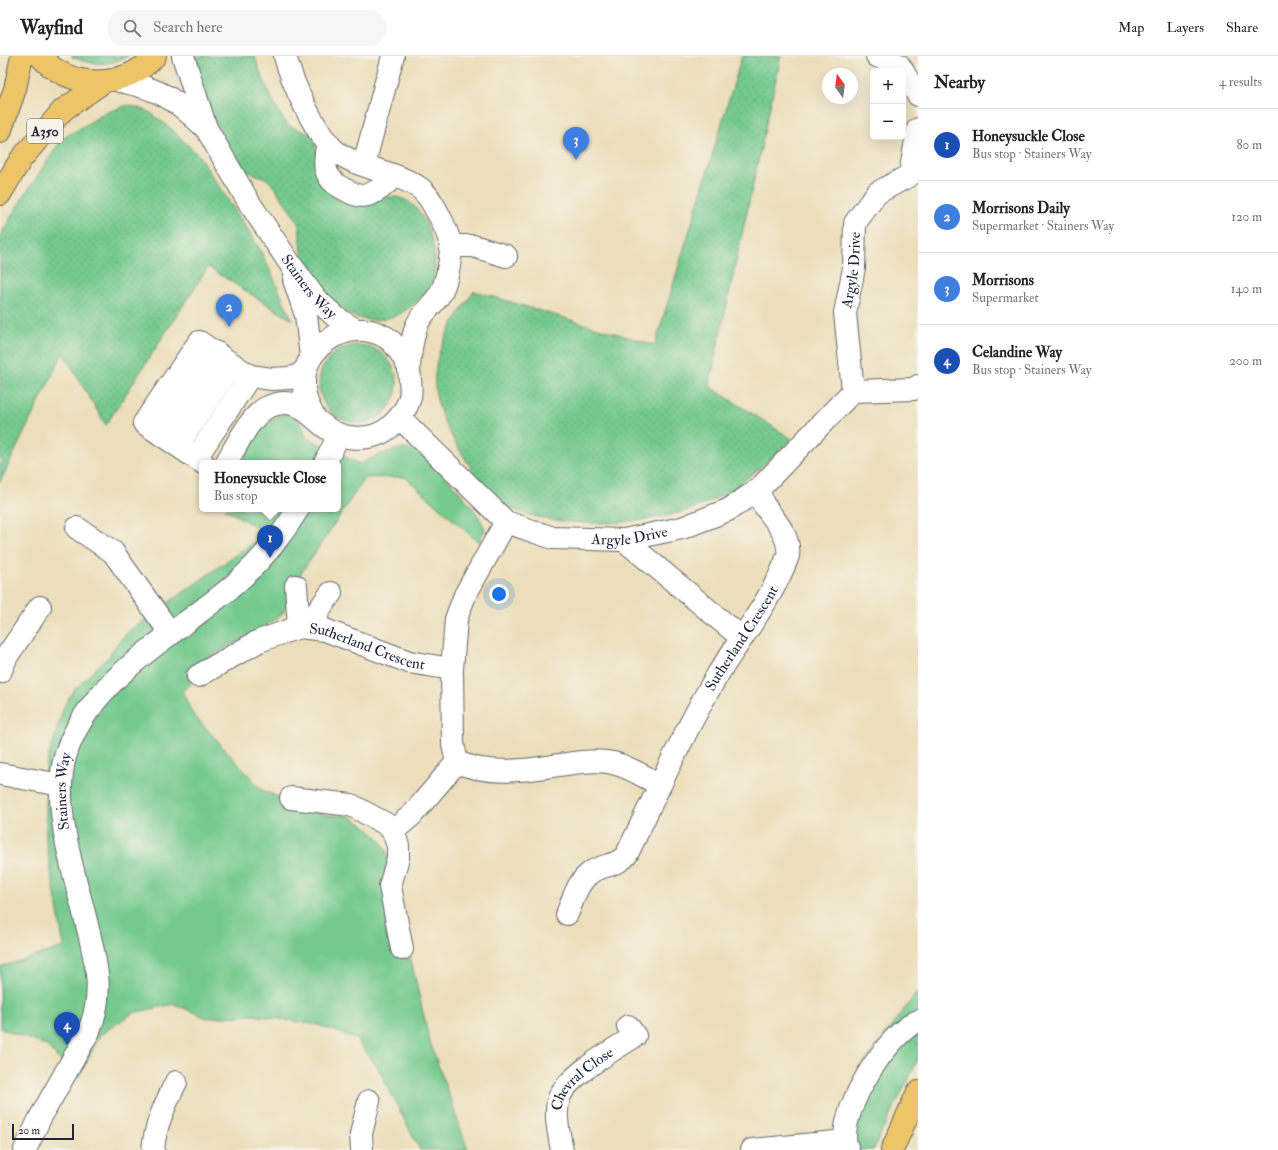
<!DOCTYPE html>
<meta charset="utf-8">
<style>
:root{--surface:#fff;--page:#f6f6f6;--text:#222;--muted:#767676;--line:#e0e0e0;--accent:#2563eb}
body{margin:0;font-family:"IM FELL Double Pica",serif;background:var(--page);color:var(--text)}
.controls{position:absolute;right:12px;top:12px;display:grid;overflow:hidden;border-radius:6px;box-shadow:0 4px 16px #0002}
.controls button{width:36px;height:36px;display:grid;place-items:center;padding:0;border:0;border-bottom:1px solid var(--line);background:var(--surface);color:var(--text);font:20px sans-serif}
.compass{position:absolute;left:822px;top:12px;width:36px;height:36px;border-radius:50%;background:var(--surface);box-shadow:0 4px 16px #0002;rotate:346deg}
.scale{position:absolute;left:12px;bottom:10px;width:62px;box-sizing:border-box;padding-left:4px;border:2px solid #22223b;border-top:0;font-size:11px;line-height:14px;white-space:nowrap;color:#22223b;-webkit-text-stroke:3px #f7f3e8;paint-order:stroke}
.you{position:absolute;left:499px;top:538px;width:14px;height:14px;margin:-10px;border:3px solid #fff;border-radius:50%;background:#1a73e8;box-shadow:0 0 0 6px #1a73e833}
.badge{display:grid;place-items:center;width:26px;height:26px;border-radius:50%;background:var(--accent);color:#fff;font-size:13px;font-weight:700}
.pin{position:absolute;translate:-50% -33px;filter:drop-shadow(0 1px 2px #0008)}
.pin::after{content:'';position:absolute;top:21px;width:14px;height:12px;background:inherit;clip-path:polygon(0 0,100% 0,50% 100%)}
.popup{position:absolute;left:199px;top:404px;width:142px;height:52px;box-sizing:border-box;display:grid;place-content:center;border-radius:6px;background:var(--surface);filter:drop-shadow(0 1px 3px #0005);font-size:13px;white-space:nowrap;color:var(--muted)}
.popup b{font-size:15px;color:var(--text)}
.popup::after{content:'';position:absolute;left:50%;top:100%;margin-left:-8px;border:8px solid transparent;border-top-color:var(--surface)}
.list{margin:0;padding:0;list-style:none}
h2{display:flex;justify-content:space-between;align-items:center;height:52px;margin:0;padding:0 16px;font-size:17px}
h2 small{font-size:13px;font-weight:400;color:var(--muted)}
.list li{display:grid;grid-template-columns:26px 1fr auto;gap:12px;align-items:center;box-sizing:border-box;height:72px;padding:0 16px;border-top:1px solid var(--line)}
.list b{display:block;font-size:15px;white-space:nowrap}
.list p{margin:0;font-size:13px;white-space:nowrap;color:var(--muted)}
.list em{font-size:13px;font-style:normal;color:var(--muted)}
.icon{flex:none;width:22px;height:22px;fill:none;stroke:currentColor;stroke-width:2;stroke-linecap:round;stroke-linejoin:round}
.map{position:relative;flex:none;width:918px;height:1094px;overflow:hidden}
header{display:flex;align-items:center;gap:24px;box-sizing:border-box;height:56px;padding:0 20px;background:var(--surface);border-bottom:1px solid var(--line)}
header strong{font-size:19px}
nav{display:flex;gap:22px;margin-inline-start:auto;font-size:14px}
.search{width:280px;height:36px;background:var(--page);display:flex;align-items:center;gap:10px;box-sizing:border-box;padding:0 14px;border-radius:22px;color:var(--muted);font-size:15px}
main{display:flex}
aside{flex:1;background:var(--surface)}
.map>svg:first-child{display:block}
</style>
<header>
<strong>Wayfind</strong>
<div class="search"><svg class="icon" aria-label="search" viewBox="0 0 24 24"><circle cx="10" cy="10" r="6"/><path d="M15 15l6 6"/></svg>Search here</div>
<nav><a>Map</a><a>Layers</a><a>Share</a></nav>
</header>
<main>
<div class="map">
<svg width="918" height="1094" viewBox="0 0 918 1094">
<defs>
<pattern id="grass-dots" width="8" height="8" patternUnits="userSpaceOnUse"><rect width="8" height="8" fill="#73c98e"/><path d="M2 2h.1M6 6h.1" fill="none" stroke="#63ac7b" stroke-width="1.8" stroke-linecap="round"/></pattern>
</defs>
<rect width="100%" height="100%" fill="#f7f3e8"/>
<filter id="ink" filterUnits="userSpaceOnUse"><feTurbulence type="fractalNoise" baseFrequency=".025" numOctaves="2"/><feDisplacementMap in="SourceGraphic" scale="8" xChannelSelector="R" yChannelSelector="G"/><feConvolveMatrix kernelMatrix="1 2 1 2 8 2 1 2 1" color-interpolation-filters="sRGB"/></filter>
<filter id="wash" filterUnits="userSpaceOnUse"><feTurbulence type="fractalNoise" baseFrequency=".012" numOctaves="4" result="noise"/><feDisplacementMap in="SourceGraphic" scale="16" xChannelSelector="R" yChannelSelector="G"/><feGaussianBlur stdDeviation="0.9" result="paint"/><feColorMatrix in="noise" values="0 0 0 0 0 0 0 0 0 0 0 0 0 0 0 0 0 1.4 0 .05"/><feComposite in="paint" operator="in"/></filter>
<g filter="url(#wash)">
<rect width="100%" height="100%" fill="#ebdeba"/>
<path fill="url(#grass-dots)" stroke="#4a7664" d="M71,0h57c-18,10 -39,10 -57,0z
M193,0h62c3,13 23,59 32,68 7,5 19,8 26,11l7,32 15,31 21,10c14,-6 29,-14 44,-10 28,7 41,60 32,85 -2,6 -9,12 -13,16 -32,33 -72,25 -99,-8 -14,-16 -17,-31 -20,-52 0,-6 0,-13 -3,-18 -5,-8 -24,-37 -30,-42 -7,-4 -18,-5 -24,-11 -4,-3 -6,-8 -9,-12 -22,-30 -32,-64 -41,-100z
M742,0h39l-72,330 83,53c-25,23 -50,47 -81,62 -53,26 -165,33 -215,-1 -11,-8 -29,-39 -37,-51 -41,-66 -26,-99 15,-158l181,54z
M128,49l20,6 25,19 26,26 59,90 13,26 21,48 -84,-53 -102,158 -43,-72 -63,129v-246l16,-28 46,-69 43,-26z
M319 328a39 39 0 1 1 78 0a39 39 0 1 1-78 0Z"/>
<path fill="#73c98e" stroke="#4a7664" d="M284,358c14,0 19,11 22,23l54,27c14,-7 36,-19 52,-14 19,7 66,59 73,79l-6,14 -74,-66 -40,1 -67,100 -15,35 -11,9 -85,48 4,14 -9,7 10,22 70,77 30,13 35,12 23,1 17,12 13,12 6,9 43,190 39,111h-48l-43,-84 -21,-27 -38,-14 -64,-10 -47,3 -33,-14 -41,9 -33,22 -21,42 -6,-2 -26,-29 -47,-18v-61l64,-20 -18,-105v-77l19,-61 10,-15 35,-34 8,-13 11,-11 137,-98 -41,-24h113v-46h-97c12,-22 18,-40 43,-49z
M918,935v68l-45,91h-40l30,-86z"/>
</g>
<g filter="url(#ink)">
<g fill="none" stroke-linecap="round" stroke-linejoin="round">
<defs>
<g id="minor">
<path id="s1" d="M183,0l23,72 44,76 41,61 24,33 23,21 18,11"/>
<path d="M877,0l22,9 4,6"/>
<path d="M903,16l15,23"/>
<path d="M116,24c12,3 25,5 36,10 21,7 38,24 54,38"/>
<path d="M328,87c-6,23 -4,37 18,47 5,3 11,6 17,6 13,-2 23,-12 31,-20"/>
<path d="M364,108l29,-108"/>
<path d="M451,190h22l33,10"/>
<path d="M294,224l12,35 5,41"/>
<path id="s2" d="M853,335l-8,-78 9,-45 1,-45 22,-30 33,-18 8,-46"/>
<path d="M313,359c-5,-10 -9,-18 -9,-29 -3,-44 54,-74 88,-44 8,8 12,16 17,26"/>
<path id="s3" d="M400,362l106,104 47,16 71,2 58,-12 46,-18 31,-21 94,-98 61,-2 4,-3"/>
<path d="M162,378l55,-81"/>
<path d="M178,389l54,-81"/>
<path d="M196,402l54,-82"/>
<path d="M203,407l-59,-40 55,-81 51,34 22,3 16,-1 8,-1 10,-8"/>
<path d="M226,407c10,-16 25,-49 42,-56 27,-12 38,5 56,19 18,15 48,16 66,1 9,-8 17,-17 20,-30 2,-11 -1,-20 -1,-30 1,-13 3,-28 7,-40 4,-12 17,-22 24,-33 7,-13 10,-30 11,-46 0,-9 -7,-22 -11,-31 -6,-10 -10,-21 -19,-28 -25,-18 -58,-19 -83,-36 -21,-14 -47,-73 -53,-97"/>
<path d="M325,407l14,-28"/>
<path id="s4" d="M506,466l-41,73 -9,24 -4,50 1,75 4,18c29,13 65,9 96,4 19,-3 41,-7 60,-3 17,4 32,14 47,22 18,-37 36,-75 58,-111 24,-38 54,-75 70,-118 3,-20 -14,-36 -24,-51 -3,-5 -4,-11 -5,-16"/>
<path d="M77,472l36,24 58,82"/>
<path d="M624,484l118,98"/>
<path d="M296,530l3,41"/>
<path d="M316,571l2,-16 13,-18"/>
<path d="M0,616l7,-16 33,-49"/>
<path id="s5" d="M198,620l61,-35 40,-14 26,3 84,32 43,7"/>
<path d="M0,718l61,11"/>
<path d="M291,742l60,7 35,19 7,7 19,-16 45,-53"/>
<path d="M393,775l5,15v12l-8,28 12,63"/>
<path d="M567,858c7,-16 10,-33 26,-43 12,-7 25,-5 34,-17l33,-69"/>
<path id="s6" d="M25,1094l15,-32 49,-87c15,-37 8,-65 -1,-102 -12,-51 -37,-120 -23,-172 22,-78 113,-123 171,-174 24,-21 45,-46 62,-74"/>
<path d="M153,1094c2,-25 12,-45 23,-68"/>
<path d="M362,1094l-1,-16 8,-33"/>
<path id="s7" d="M562,1094c-3,-16 -8,-36 -3,-52 8,-22 56,-49 76,-62l-7,-10"/>
<path d="M752,1094l93,-9"/>
<path d="M848,1094c-16,-31 40,-118 70,-129"/>
</g>
<path id="major" d="M892,1094l26,-58"/>
<path id="highway" d="M40,0c30,35 85,33 115,0
M0,76l15,-43 7,-33
M0,138l21,-35 42,-49 42,-29"/>
</defs>
<use href="#minor" stroke="#686467" stroke-width="24"/>
<use href="#major" stroke="#686467" stroke-width="24"/>
<use href="#highway" stroke="#686467" stroke-width="24"/>
<use href="#minor" stroke="#fff" stroke-width="22"/>
<use href="#major" stroke="#edc569" stroke-width="22"/>
<use href="#highway" stroke="#edc569" stroke-width="22"/>
</g>
</g>
<g text-anchor="middle" dominant-baseline="central" stroke-width="3" stroke-linejoin="round" paint-order="stroke">
<rect fill="#f7f3e8" stroke="#62616f" stroke-width="1" x="27" y="63" width="36" height="24" rx="3"/>
<g font-size="14" font-weight="bold" fill="#22223b">
<text x="45" y="75">A350</text>
</g>
<g font-size="15" fill="#22223b" stroke="#f7f3e8">
<text stroke="none"><textPath href="#s2" startOffset="122">Argyle Drive</textPath></text>
<text stroke="none"><textPath href="#s1" startOffset="265">Stainers Way</textPath></text>
<text stroke="none"><textPath href="#s3" startOffset="275">Argyle Drive</textPath></text>
<text stroke="none"><textPath href="#s4" startOffset="631">Sutherland Crescent</textPath></text>
<text stroke="none"><textPath href="#s5" startOffset="184">Sutherland Crescent</textPath></text>
<text stroke="none"><textPath href="#s6" startOffset="380">Stainers Way</textPath></text>
<text stroke="none"><textPath href="#s7" startOffset="82">Chevral Close</textPath></text>
</g>
</g>
</svg>
<div class="controls">
<button>+</button>
<button>−</button>
</div>
<svg class="compass" viewBox="-18 -18 36 36"><path d="M0-13l5 13h-10z" fill="#e53935"/><path d="M0 13l5-13h-10z" fill="#767676"/></svg>
<div class="scale">20 m</div>
<div class="you"></div>
<div class="pin badge" style="left:270px;top:502px;background:#1a4fb4">1</div>
<div class="popup"><b>Honeysuckle Close</b>Bus stop</div>
<div class="pin badge" style="left:229px;top:271px;background:#3f7fe0">2</div>
<div class="pin badge" style="left:576px;top:104px;background:#3f7fe0">3</div>
<div class="pin badge" style="left:67px;top:989px;background:#1a4fb4">4</div>
</div>
<aside>
<h2>Nearby<small>4 results</small></h2>
<ul class="list">
<li><span class="badge" style="background:#1a4fb4">1</span><div><b>Honeysuckle Close</b><p>Bus stop · Stainers Way</p></div><em>80 m</em></li>
<li><span class="badge" style="background:#3f7fe0">2</span><div><b>Morrisons Daily</b><p>Supermarket · Stainers Way</p></div><em>120 m</em></li>
<li><span class="badge" style="background:#3f7fe0">3</span><div><b>Morrisons</b><p>Supermarket</p></div><em>140 m</em></li>
<li><span class="badge" style="background:#1a4fb4">4</span><div><b>Celandine Way</b><p>Bus stop · Stainers Way</p></div><em>200 m</em></li>
</ul>
</aside>
</main>
